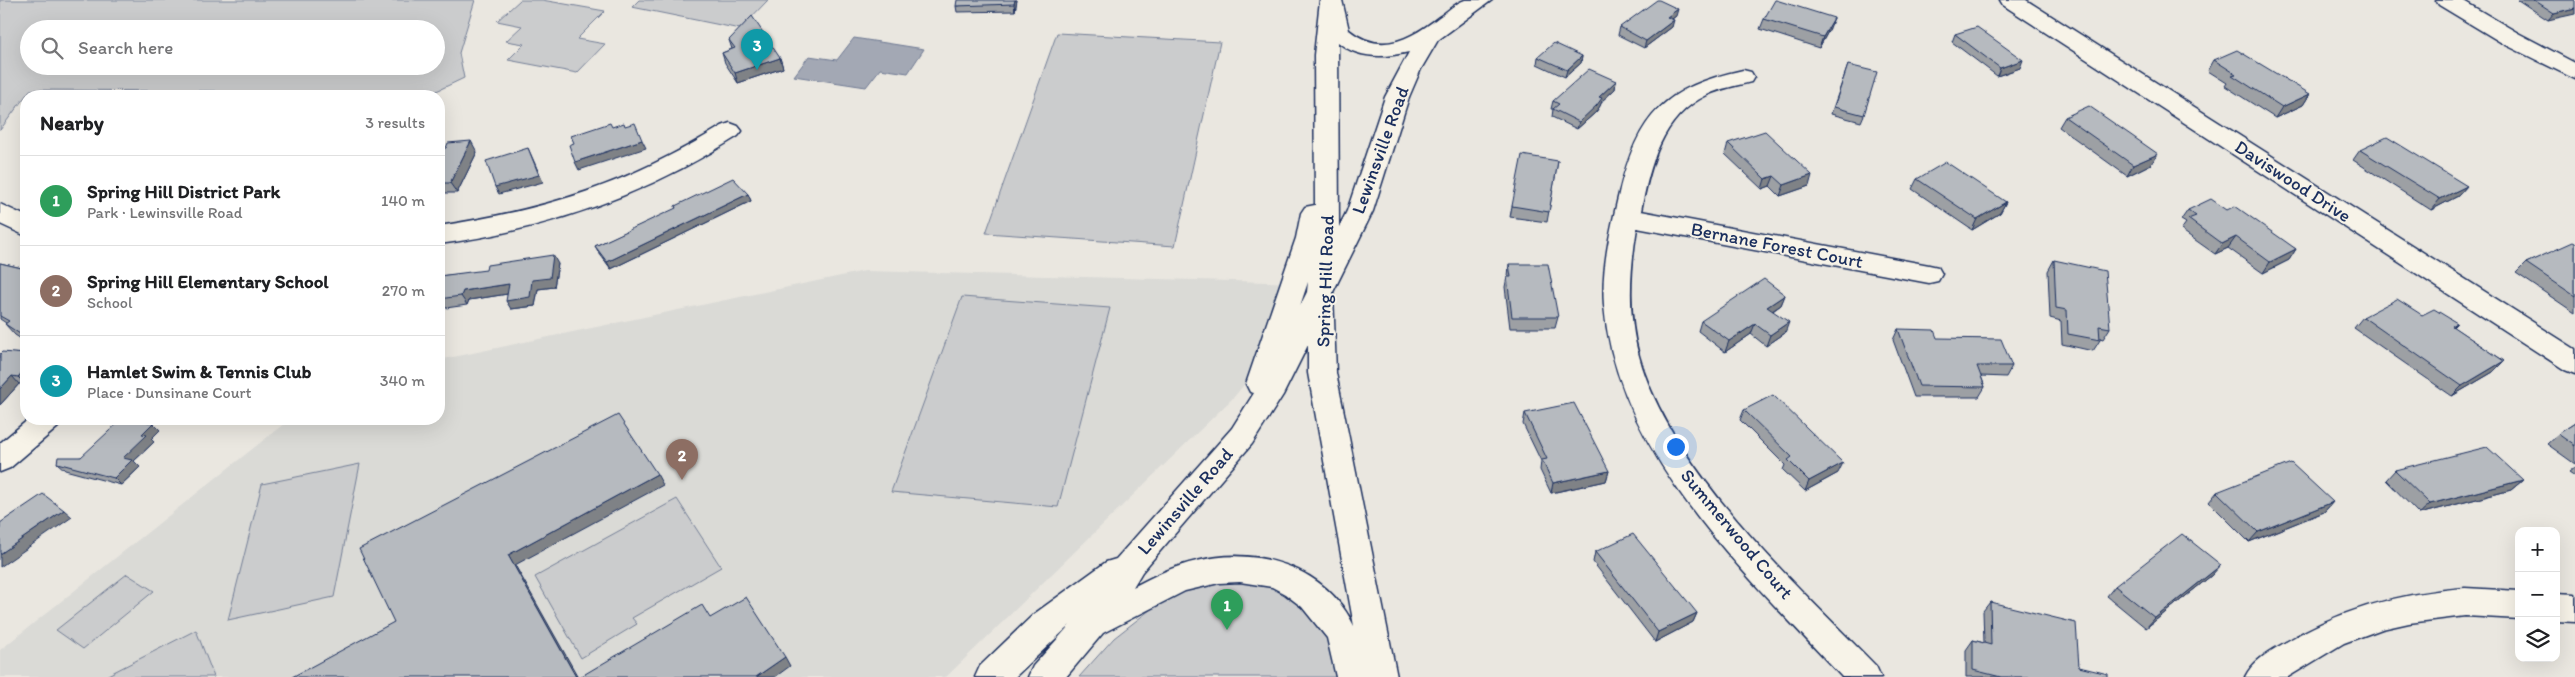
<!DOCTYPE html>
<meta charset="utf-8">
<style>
:root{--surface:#fff;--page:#f6f6f6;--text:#202124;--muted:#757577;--line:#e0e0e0;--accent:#1b2f5e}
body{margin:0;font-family:Itim,sans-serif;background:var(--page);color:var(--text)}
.controls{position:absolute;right:15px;bottom:15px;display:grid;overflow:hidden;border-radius:10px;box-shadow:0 5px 20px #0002}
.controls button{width:45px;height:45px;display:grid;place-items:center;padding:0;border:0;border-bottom:1px solid var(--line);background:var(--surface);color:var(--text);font:25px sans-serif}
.you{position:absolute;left:1675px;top:446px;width:18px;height:18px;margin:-12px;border:4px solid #fff;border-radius:50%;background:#1a73e8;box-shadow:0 0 0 8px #1a73e833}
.badge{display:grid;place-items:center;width:32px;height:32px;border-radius:50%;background:var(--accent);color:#fff;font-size:16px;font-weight:700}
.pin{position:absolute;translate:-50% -41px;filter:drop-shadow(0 1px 2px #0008)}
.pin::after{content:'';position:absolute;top:26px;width:18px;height:15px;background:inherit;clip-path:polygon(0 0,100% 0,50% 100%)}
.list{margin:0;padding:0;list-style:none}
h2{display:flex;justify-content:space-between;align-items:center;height:65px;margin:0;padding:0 20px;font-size:21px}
h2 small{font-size:16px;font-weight:400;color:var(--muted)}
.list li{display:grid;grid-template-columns:32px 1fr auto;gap:15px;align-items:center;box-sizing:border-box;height:90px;padding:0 20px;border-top:1px solid var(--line)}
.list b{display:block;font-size:19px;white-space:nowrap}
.list p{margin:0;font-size:16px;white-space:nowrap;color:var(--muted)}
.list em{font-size:16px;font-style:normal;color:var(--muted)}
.icon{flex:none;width:28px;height:28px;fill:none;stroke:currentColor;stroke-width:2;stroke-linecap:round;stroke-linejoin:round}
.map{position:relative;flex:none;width:2575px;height:677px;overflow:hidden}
.search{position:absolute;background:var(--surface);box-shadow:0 5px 20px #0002;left:20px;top:20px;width:425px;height:55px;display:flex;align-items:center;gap:12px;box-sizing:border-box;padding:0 18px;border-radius:28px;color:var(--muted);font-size:19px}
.panel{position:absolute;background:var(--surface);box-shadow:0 5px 20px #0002;left:20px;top:90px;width:425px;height:335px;border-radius:20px}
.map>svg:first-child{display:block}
</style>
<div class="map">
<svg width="2575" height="677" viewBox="0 0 2575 677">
<rect width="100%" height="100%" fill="#eae7e0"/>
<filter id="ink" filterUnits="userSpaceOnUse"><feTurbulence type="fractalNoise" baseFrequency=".02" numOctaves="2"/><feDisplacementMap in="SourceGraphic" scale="10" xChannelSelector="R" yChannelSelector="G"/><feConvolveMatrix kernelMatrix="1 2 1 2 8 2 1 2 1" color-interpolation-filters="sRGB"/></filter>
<g filter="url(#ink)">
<path fill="#dadad6" d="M865,271l440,12 -55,94 -16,20 -288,280h-946v-27l290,-231h149v-59z"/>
<path fill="#cbcccd" stroke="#737e96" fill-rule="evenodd" d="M0,0h475l-16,53 5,25 -38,18h-213l3,-5 -186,-1 -30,40zM29,29h407v37h-407z
M520,0h22l63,11 -28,28 28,5 -28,29 -69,-13 16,-16 -18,-3 16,-15 -25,-5z
M639,0h129l-28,29 -108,-22z
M1057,33l163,9 -45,204 -189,-13z
M962,297l148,11 -52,199 -167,-15z
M360,464l-26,133 -106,23 34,-136z
M677,499l44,68 -89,51 5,6 -56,34 -46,-81z
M127,574l27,17 -71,58 -27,-19z
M1203,580l62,1 51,30 30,66h-267l35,-39 41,-32z
M196,630l18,47h-110z"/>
<path fill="#a3a8b4" stroke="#6d7892" d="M854,38l70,11 -16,24 -28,-4 -14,18 -72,-11 15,-20 28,4z"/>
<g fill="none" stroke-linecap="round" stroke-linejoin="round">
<defs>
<path id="minor" d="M2000,0h26l549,349v25l-10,-4 -562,-365z
M2436,0h26l56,33 57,30v16l-73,-36 -63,-38z
M1743,70l8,2 3,5 -3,5c-15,4 -30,6 -44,13 -46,22 -57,70 -66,116l288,54 9,2 4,7 -4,7 -9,2 -292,-55c-7,42 -10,86 2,128 30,113 157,228 237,310l5,11h-39c-96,-103 -226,-223 -238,-372 -3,-37 7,-77 15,-112 19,-78 46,-106 124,-123z
M730,123l8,3 4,5 -4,5c-91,58 -191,94 -299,108v-18c110,-17 187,-41 283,-100z
M0,204l26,12v20l-26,-12z
M29,419h33l-4,8 -48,41 -10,4v-29z
M2465,588l54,3v28l-54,-3 -56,7 -27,6 -38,14 -56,34h-43c7,-15 22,-24 36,-32 57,-35 118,-52 184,-57z
M2556,593l19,1v28l-19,-1z"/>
<path id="major" d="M1320,0h22l7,30c32,26 62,9 90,-13 8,-5 16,-14 26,-17 7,0 19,0 27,0l-54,40 -17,29 -12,28 -36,114 -40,81 3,81 61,304h-61l-9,-39 -25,-31 -17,-13 -13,-7 -32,-5 -21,1 -34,8 -82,42 -37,44h-38l5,-11 37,-41 -55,52h-40l5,-11 54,-52 72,-52 10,-3 116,-131 22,-35 -4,-1 -4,-8 50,-146 5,-25 4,-6 10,-2 -1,-150zM1338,42c19,17 47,16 71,10l-24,45 -38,114 -8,16zM1308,282l-1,10 -7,14zM1308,345v28l46,253c-28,-59 -97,-80 -157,-65 -23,5 -43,15 -64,26l9,-15 110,-128 31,-49z"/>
</defs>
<use href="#minor" stroke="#1b2f5e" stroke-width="3"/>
<use href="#major" stroke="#1b2f5e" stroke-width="3"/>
<use href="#minor" fill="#f7f3e8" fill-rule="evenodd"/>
<use href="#major" fill="#f7f3e8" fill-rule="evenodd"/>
</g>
<path fill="#9da0a4" stroke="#1b2f5e" d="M1017,0l-2,11 -58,1 -1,-6z
M2518,0h56l-26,20z
M1676,16l-4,3v8l-28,21 -26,-13 2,-8z
M1764,19l66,9 -11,20 -59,-19z
M1955,34l65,34 -23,8 -45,-34z
M729,40l51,18 3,10 -45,15 -13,-20 -3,-10 10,-4z
M1582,56l-1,7 -16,14 -28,-13 1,-7z
M2214,60l96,34 -7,11 -28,13 -50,-32 2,-3 -19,-12z
M1848,65l16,50 -3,7 -30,-8z
M1616,81l-1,8 -13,12 -2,5 -4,6 -19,17 -25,-12 1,-8h-2l2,-8z
M2065,117l86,47 -24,12 -68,-49z
M1728,143l81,43 -29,10 -10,-10 -8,3 -37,-35z
M439,148l38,4 -20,41h-18z
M2360,150l107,36 -9,10 -27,14 -78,-50z
M1558,161l-11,61 -37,-5 2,-11z
M1917,179l89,23 -6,11 -28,17 -60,-41z
M748,194l3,7 -140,68 -12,-16 -4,-7 81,-37 -1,-3z
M2188,210h39l69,39 -7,11 -26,13 -35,-25 -13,6 -34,-24 5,-7 -5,-3z
M2575,243v70l-59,-40 10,-10z
M2054,260l56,68 -7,11 -3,-1v2l-7,11 -31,-7 -1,-23 -11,-3 -2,-47z
M0,263l26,6v73l-11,-7 -10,-11 1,-1 -6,-4z
M558,264l-4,23 -16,2 -3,17 -24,3 -4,-15 -38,6 -2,5 -28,4v-33z
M1509,264l49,53 -3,11h-45l-5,-41 2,-10h1z
M1785,295l-4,10 -8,6 12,22 -19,13 -15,-12 -26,18 -27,-21 3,-10z
M2422,315l35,8 -4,4 51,34 -11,11 -41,24 -98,-68 9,-11z
M1898,329l114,37 -6,11 -25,-1 4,11 -6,10h-65l-21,-57z
M0,354h26v29l-1,1h-6l-19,21z
M1744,410l94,63 -33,18 -22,-21 2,-5 -45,-45z
M1525,413l84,58 -3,10 -55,12 -11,-23 1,-9 -18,-37z
M2575,423v41l-28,-20 11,-10z
M160,430l-9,9 3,3 -20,19 6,6 -19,18 -56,-15 -8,-7 24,-6z
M2575,467v9l-6,-4z
M2395,470l128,10 -12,10 -92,24 -33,-34z
M2217,492l116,10 -9,10 -75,30 -40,-40z
M1595,552l102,61 -4,9 -38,20 -62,-80z
M2212,575l-66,53 -39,-32 8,-10z
M1990,602l89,65 29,10h-142v-27l7,-10 11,3 -1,-32z"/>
<path fill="#7f8286" stroke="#1b2f5e" d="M1015,0h2l-2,11 -1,-7z
M2575,8v6l-27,6 6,-7z
M1678,9l-2,7 -11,8 2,-7z
M1834,18l-4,10 -11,20 4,-11z
M1674,20l-2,7 -28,21 2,-7z
M1582,56l-1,7 -16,14 2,-7z
M780,58l3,10 -45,15 -3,-10z
M2023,60l-3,8 -23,8 3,-8z
M1616,81l-1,8 -13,12 -2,5 -4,6 -19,17 2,-7 20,-25z
M2310,94l-7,11 -28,13 7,-11z
M642,140l4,8 -67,22 -4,-8z
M471,141l6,11 -20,41 -7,-10z
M528,148l15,34 -44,12 -4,-7z
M2158,154l-7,10 -24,12 6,-11z
M1812,175l-3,11 -29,10 4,-11z
M1774,176l-4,10 -8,3 3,-10z
M2467,186l-9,10 -27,14 9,-11z
M748,194l3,7 -140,68 -4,-7z
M2006,202l-6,11 -28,17 5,-11z
M2236,237l-8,11 -13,6 7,-10z
M2296,249l-7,11 -26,13 7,-11z
M553,255l5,9 -4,23 -16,2 -3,17 -24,3 -5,-8z
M509,284l5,9 -45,7 -2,5 -6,-9 2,-5z
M1785,295l-4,10 -18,12 4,-10z
M1789,322l-4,11 -19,13 4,-11z
M1755,324l-4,10 -26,18 4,-11z
M2504,361l-11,11 -41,24 10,-10z
M26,368v15l-1,1 -7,-7z
M12,376l7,8 -19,21v-16z
M153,423l7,7 -9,9 3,3 -20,19 6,6 -19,18 -7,-7 9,-20 19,-24z
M1843,463l-5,10 -33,18 4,-10z
M1609,471l-3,10 -55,12 2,-10z
M657,474l6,11 -148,80 63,112h-2l-68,-122z
M2523,480l-12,10 -92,24 11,-10z
M2333,502l-9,10 -75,30 9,-10z
M64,510l8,7 -72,50v-13z
M2221,565l-9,10 -66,53 9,-10z
M1697,613l-4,9 -38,20 3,-10z
M785,657l5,9 -15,11h-19z"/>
<path fill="#b6babf" stroke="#1b2f5e" d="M957,0h58l-1,4 -58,2z
M1657,0h2l19,9 -11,8 7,3 -28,21 -26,-14z
M1775,0h1l58,18 -11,19 -59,-18z
M2534,0h40l1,1v7l-21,5z
M752,16l28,42 -45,15 -13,-20 13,-5 -6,-8z
M1977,27l46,33 -23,8 -45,-34z
M1554,43l28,13 -15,14 -29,-13z
M2237,50l73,44 -28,13 -50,-32 4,-1 -22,-14z
M1848,65l29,7 -13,43 -30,-8z
M1589,69l27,12 -17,16 3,1 -5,7 -18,17 -26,-13 6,-5 -6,-3z
M2089,106l69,48 -25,11 -68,-48z
M610,123l2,4 12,-4 1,3 10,-3 7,17 -67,22 -6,-17 5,-2 -3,-7z
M1765,131l47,44 -28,10 -10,-9 -9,3 -37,-36z
M2387,137l80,49 -27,13 -80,-49z
M471,141l-21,42h-11v-35h7l2,-5z
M528,148l11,27 -44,12 -9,-26z
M1522,155l36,6 -9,51 -37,-6z
M1946,162l60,40 -29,17 -60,-40z
M733,178l15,16 -141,68 -12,-16 81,-38 -1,-2z
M2211,199l16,11 8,-4 61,43 -26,13 -34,-25 -14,7 -34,-25 8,-3 -8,-6z
M2573,242l2,1v53l-49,-33z
M553,255l-3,23 -18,2 -2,17 -24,4 3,-17 -46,7 -2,5 -22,3v-23l47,-6 1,-5z
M2054,260l51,11 5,57 -11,-2 1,14 -32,-6 -1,-24 -11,-2z
M0,263l26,6v69l-21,-14 4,-3 -9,-5z
M1509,264h39l10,53h-46l-5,-40h4z
M1764,279l21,16 -18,12 22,15 -19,13 -15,-11 -26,17 -28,-20z
M2397,299l25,16 12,-6 23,14 -5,3 52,35 -42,25 -99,-69z
M1898,329l36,1 3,8 64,1 11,27h-35l8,21 -66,-1z
M2,352l24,2v14l-8,9 -6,-1 -12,13v-35z
M1773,395l70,68 -34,18 -21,-21 4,-3 -48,-47z
M1574,403l35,68 -56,12 -11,-23 5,-1 -22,-46z
M618,415l39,59 -149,81 68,122h-284l102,-55 -35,-73z
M122,419h14l17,4 -11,11 5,1 -24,23 9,2 -18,18 -57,-15 1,-6h23z
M2575,423v23l-17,-12z
M2487,447l36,33 -93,24 -35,-34z
M2291,463l42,39 -75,30 -41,-40z
M43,494l21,16 -64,44v-31z
M1633,534l64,79 -39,19 -63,-80z
M2182,534l39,31 -66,53 -40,-32z
M746,597l39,60 -29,20h-176l122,-72 8,13z
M1990,602l86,21 3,44 29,7v3h-107l-28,-7v-30l18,5z"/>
</g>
<g text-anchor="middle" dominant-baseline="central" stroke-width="4" stroke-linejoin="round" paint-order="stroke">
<g font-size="19" fill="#1b2f5e" stroke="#f7f3e8">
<text transform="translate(1380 150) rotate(-70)">Lewinsville Road</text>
<text transform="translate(2293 181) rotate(33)">Daviswood Drive</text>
<text transform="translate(1777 245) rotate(11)">Bernane Forest Court</text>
<text transform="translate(1325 281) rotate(-88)">Spring Hill Road</text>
<text transform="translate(1185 501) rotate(-49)">Lewinsville Road</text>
<text transform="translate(1737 534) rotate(50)">Summerwood Court</text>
</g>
</g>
</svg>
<div class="controls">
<button>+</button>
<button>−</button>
<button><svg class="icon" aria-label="layers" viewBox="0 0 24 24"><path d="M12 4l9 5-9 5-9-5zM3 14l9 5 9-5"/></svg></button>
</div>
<div class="you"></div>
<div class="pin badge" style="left:1227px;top:630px;background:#2e9e5b">1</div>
<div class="pin badge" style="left:682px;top:480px;background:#8d6e63">2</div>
<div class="pin badge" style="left:757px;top:70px;background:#0f9aa8">3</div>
<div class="search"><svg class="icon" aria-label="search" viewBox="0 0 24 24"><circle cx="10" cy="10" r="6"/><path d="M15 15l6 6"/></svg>Search here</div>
<section class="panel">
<h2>Nearby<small>3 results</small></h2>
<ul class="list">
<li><span class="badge" style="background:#2e9e5b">1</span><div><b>Spring Hill District Park</b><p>Park · Lewinsville Road</p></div><em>140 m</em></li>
<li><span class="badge" style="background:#8d6e63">2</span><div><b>Spring Hill Elementary School</b><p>School</p></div><em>270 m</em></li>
<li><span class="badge" style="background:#0f9aa8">3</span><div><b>Hamlet Swim &amp; Tennis Club</b><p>Place · Dunsinane Court</p></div><em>340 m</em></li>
</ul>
</section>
</div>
